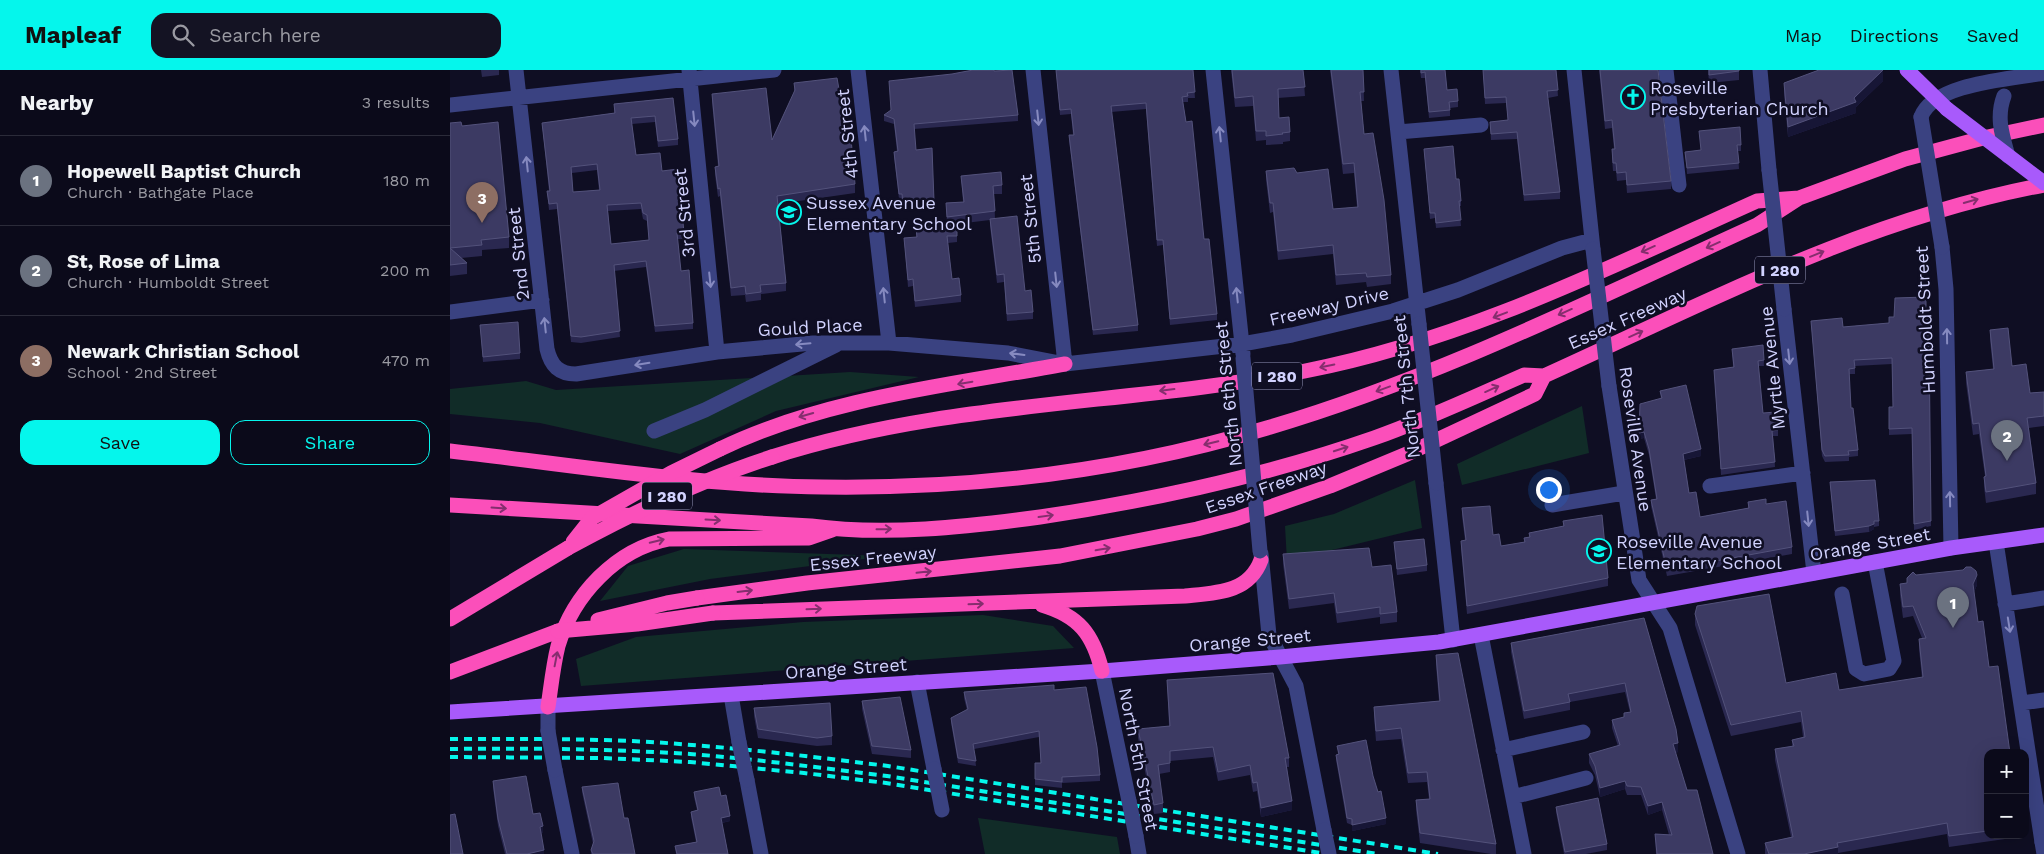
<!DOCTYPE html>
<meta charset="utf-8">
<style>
:root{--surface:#0b0a1a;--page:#141323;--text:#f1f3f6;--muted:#9a9aa2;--line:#2b2b39;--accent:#05f6ec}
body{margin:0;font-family:"Work Sans",sans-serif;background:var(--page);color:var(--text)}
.controls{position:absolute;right:15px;bottom:15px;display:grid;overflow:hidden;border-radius:10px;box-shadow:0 5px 20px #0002}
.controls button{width:45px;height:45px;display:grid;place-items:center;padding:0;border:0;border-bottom:1px solid var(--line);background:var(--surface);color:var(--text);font:25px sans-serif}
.you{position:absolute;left:1098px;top:419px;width:18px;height:18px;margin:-12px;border:4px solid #fff;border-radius:50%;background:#1a73e8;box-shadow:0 0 0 8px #1a73e833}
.badge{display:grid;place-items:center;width:32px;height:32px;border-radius:50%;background:var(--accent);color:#fff;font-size:16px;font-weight:700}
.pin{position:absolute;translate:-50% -41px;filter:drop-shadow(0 1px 2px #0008)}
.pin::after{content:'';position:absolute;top:26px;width:18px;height:15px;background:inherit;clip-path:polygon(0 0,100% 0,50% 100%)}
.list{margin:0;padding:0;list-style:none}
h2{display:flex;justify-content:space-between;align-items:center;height:65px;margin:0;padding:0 20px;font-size:21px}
h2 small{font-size:16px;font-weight:400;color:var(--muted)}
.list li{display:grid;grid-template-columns:32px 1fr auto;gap:15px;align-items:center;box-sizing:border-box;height:90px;padding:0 20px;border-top:1px solid var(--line)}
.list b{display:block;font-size:19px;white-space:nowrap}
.list p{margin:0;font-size:16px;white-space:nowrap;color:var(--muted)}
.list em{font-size:16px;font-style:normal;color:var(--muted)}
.actions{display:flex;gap:10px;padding:15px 20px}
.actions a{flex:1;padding:11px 0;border:1px solid var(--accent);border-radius:15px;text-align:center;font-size:18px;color:var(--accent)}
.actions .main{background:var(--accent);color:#111}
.icon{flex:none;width:28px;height:28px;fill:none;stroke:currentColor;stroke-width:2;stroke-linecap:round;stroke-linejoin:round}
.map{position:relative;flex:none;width:1594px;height:784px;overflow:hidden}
header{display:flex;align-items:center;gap:30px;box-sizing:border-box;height:70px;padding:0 25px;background:var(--accent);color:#111}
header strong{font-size:24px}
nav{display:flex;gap:28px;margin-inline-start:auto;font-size:18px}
.search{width:350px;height:45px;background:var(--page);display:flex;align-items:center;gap:12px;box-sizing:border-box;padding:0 18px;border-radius:15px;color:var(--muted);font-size:19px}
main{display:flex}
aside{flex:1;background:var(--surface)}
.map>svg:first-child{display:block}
</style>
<header>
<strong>Mapleaf</strong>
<div class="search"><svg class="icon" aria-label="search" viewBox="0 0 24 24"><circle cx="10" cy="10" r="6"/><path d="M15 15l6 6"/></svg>Search here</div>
<nav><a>Map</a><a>Directions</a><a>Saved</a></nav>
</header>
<main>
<aside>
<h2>Nearby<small>3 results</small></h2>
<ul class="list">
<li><span class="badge" style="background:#6b7280">1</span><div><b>Hopewell Baptist Church</b><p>Church · Bathgate Place</p></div><em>180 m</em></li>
<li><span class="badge" style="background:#6b7280">2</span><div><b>St, Rose of Lima</b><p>Church · Humboldt Street</p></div><em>200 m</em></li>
<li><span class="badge" style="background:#8d6e63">3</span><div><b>Newark Christian School</b><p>School · 2nd Street</p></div><em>470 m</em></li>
</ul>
<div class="actions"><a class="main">Save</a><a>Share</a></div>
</aside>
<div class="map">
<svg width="1594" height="784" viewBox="0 0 1594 784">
<rect width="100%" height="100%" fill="#0f0e23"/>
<path fill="#112c28" d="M400,302l69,5 -143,34 -96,43 -140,-31 -90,-9v-25l76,-8 30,9z
M1132,336l7,47 -127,32 -5,-21z
M965,410l7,48 -135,33 -2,-35 49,-12z
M234,479l203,7 -177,23 -110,22 28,-35z
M533,545l70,11 21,22 -493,38 -5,-27 60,-22 167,-15z
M528,748l139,19 3,17h-135z"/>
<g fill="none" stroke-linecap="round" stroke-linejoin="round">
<path stroke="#3a4281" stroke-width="15" d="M66,0l31,279c4,17 12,25 29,25l141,-22 96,-9h76l119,10 57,11 177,-20 50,-9 101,-24 65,-21 104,-42 30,-8
M239,0l28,282
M408,0l31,273
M583,0l32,294
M763,0l30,284
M941,0l28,254
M1124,0l19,179
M1216,0l13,115
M1310,0l9,100
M0,35l324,-35
M1471,47c12,-34 92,-38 123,-44
M948,62l83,-7
M1492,177l4,42 5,259
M1334,239l30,264
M0,242l92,-12
M1159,316l30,194 31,48 68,226
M204,361l51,-21 131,-65
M986,413l17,157
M1260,416l93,-13
M1102,435l72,-12
M1546,472l46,300
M811,484l8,81 27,51 28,144
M1392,524l14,75 8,5 25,-5 5,-8 -19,-99
M1555,534l39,-6
M1031,565l43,219
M652,601l27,130
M467,612l17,87
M281,625l8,47
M1571,633l23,-3
M98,661v-24
M1053,680l80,-18
M105,700l17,84
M297,710l14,74
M1063,727l73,-19
M686,766l3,18"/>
<path stroke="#a85afb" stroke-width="15" d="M1457,0l40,39
M0,642l652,-41 178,-14 159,-15 512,-94 93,-13"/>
<path stroke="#fb4fba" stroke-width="15" d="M270,379c105,-51 231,-64 345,-85
M0,381c124,14 248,35 373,36 149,2 301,-16 444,-59 170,-50 329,-130 490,-203l42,-27
M322,387c173,-56 357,-52 533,-86 160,-31 305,-104 452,-170l42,-3 106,-39 78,-21 61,-13
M0,435l361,21c74,10 155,1 229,-9 114,-17 225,-41 334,-79 51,-18 100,-41 150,-63l20,1
M247,528l110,-15 253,-27 137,-27 39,-10 94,-33 77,-32 128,-60 9,-18c163,-74 324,-158 500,-191
M592,535c37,11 51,29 60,66
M263,543l472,-17c31,-3 64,-3 76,-36
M0,549l118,-71
M0,602l108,-41
M98,637c3,-20 5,-41 10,-61 15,-51 58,-97 111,-107l140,-1 23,-8"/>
<path stroke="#05f6ec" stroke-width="4" stroke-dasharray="8 6" stroke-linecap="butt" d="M0,669c81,0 162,-1 242,6 66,5 131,13 196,21l550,88
M0,679c80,-1 160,0 240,5 66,5 131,14 197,22l491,78
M0,687l153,1 87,4 114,11 82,10 441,71
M1591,784l3,-1"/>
<path stroke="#3a4281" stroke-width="15" d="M1554,26c-8,21 -2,39 4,60
M1471,47l21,130
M1319,100l15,139
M1143,179l16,137
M969,254l17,159
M793,288l17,193
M98,661l7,39
M289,672l8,38
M484,699l8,41
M679,731l7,35
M874,760l5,24
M1592,772l2,12"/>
<path stroke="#a85afb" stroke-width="15" d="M1497,39l97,74"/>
<path stroke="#fb4fba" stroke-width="15" d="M123,472l19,-24 79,-45 49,-24
M118,478c66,-36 132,-68 204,-91
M148,550l69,-17 30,-5
M108,561l79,-7 76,-11"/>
</g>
<path fill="#2a2850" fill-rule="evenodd" d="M31,0h18v5l-17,2z
M606,0h137l2,28h-7v4h-5l21,137 13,75v6l-47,5 -7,-80 -6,1 -2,-25 -9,-112 -35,3 27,213v6l-45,4 -24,-195v-5h4l-2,-21 -11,1z
M781,0h72l2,26 -27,2 1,20 11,14v9l-7,1v2l-17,1v-5l-10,1 -3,-35 -18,1z
M880,0h33l1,31h-3l3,33 27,141v9l-24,3 -1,-5 -30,3 -3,-31 -55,6 -5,-48 -3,1 -4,-33v-9l31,2 36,36 24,-2 -3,-34 -11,1z
M970,0h25l2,20 11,11v6l-8,1v8l-21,2 -4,-40h-4z
M1033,0h73l2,26 -10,2 12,94v7l-36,2 -7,-62 -26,1 -1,-18 18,-2 -2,-17 -21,1z
M1149,0h59l13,111v8l-44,4 -1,-13 -9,1 -1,-10h-3l-1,-13v-9h2l-2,-21 -7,1z
M1258,0h31v10l-30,3z
M1433,11l-27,26v6l-68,24 -4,-43v-11z
M344,13l61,101v9l-77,11 8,79v8l-25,3v6l-15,2 -1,-7 -14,1 -11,-100 -2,1 -3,-22v-8l3,-1 -6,-64v-8l60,46 22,-47z
M223,28l5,41v6l-20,2 -3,-25 -23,2 4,31 26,16 22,62v6h-7l4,32 12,52v6l-38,3 -9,-65 -32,4 6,66 -39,6 -10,-1 -14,-133 -8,1 -2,-19h2l-7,-68 72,-10v-9zM147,100l2,20 -26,2 -1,-19zM191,139l2,10 4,2 2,19 -38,4 -3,-33z
M434,45h134v6l-104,8 2,21 16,-2 2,58 -31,4 -1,-11h-3l-5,-42v-5h3l-3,-28 -10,-3z
M0,53l12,3 47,111v11l-27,2v6l-21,2 6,5v11l-17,2z
M1291,75v6h-3l1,18 -52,5 -2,-22z
M974,79l32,30 5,22v5h-2l2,20 -25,2 -1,-10 -5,1z
M511,106l41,9v9h-8l1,24 30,73 8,21v7l-26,2 -3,-39 -7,1 -7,-57v-6l-33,4v18l-9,1 4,36 9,16v7l-46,5 -2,-21 -5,1 -4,-49 12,-1v-9l31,-4 -1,-21 17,-1z
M1476,247l6,21 -3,3 2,185 -17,4 -2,-96 -23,1v-28h4l-1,-43 -37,2v8h-6l2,34 7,42v6l-9,1v4l-24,1 -3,-6 -11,-135 32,6 46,-4z
M30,255l40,28v6l-37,3z
M1540,260l40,63 14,-1v34l-15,2 7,55v11l-50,9 -2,-16v-10l1,-1 -6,-42 -6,1 -7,-52v-11l27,-3 -3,-29z
M1282,279l32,11v6h-6l5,47 15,17v6h-5l2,31 -54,8 -7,-105 19,-3z
M1210,321l41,65 -17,4 5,33 11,24 48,-9v-6l18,2 26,43v7l-125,22 -16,-70v-6l5,-1 -7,-44 -5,-17 -5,1 22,-40z
M1380,412l49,39v5l-5,1v2l-5,3 -34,4z
M1012,438l31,27 8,11 23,-4v-4l5,-1v-4l34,-7v-5l45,57v8l-141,28 -6,-65v-8l4,-1 -3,-24z
M944,472l33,23v6l-30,4z
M833,484l89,13 25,45v10l-17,2v-7l-43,6 -3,-20 -45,6 -6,-45z
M1466,505l61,10 -3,7 14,161v82h31v2l-70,10 -2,-13 -109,19v1h-73v-11l26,-6 -16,-77v-11l17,-3v-6l11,-3 -2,-15 -70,14 -36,-111v-11l91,69 53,7 83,-12 -3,-29v-10l3,-1 -9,-22 -10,2 -3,-23v-11l7,-1v-5z
M1194,548l34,134 -3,1 12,37 26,64h-57l-1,-20 14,1 -7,-25 -14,5 -7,-20h-14l-2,-6 -25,8 -5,-22 -6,-12v-9l29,-8 -6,-18v-8l12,-3 6,-5 -5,-20 -55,10v8l-46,9 -13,-67v-9z
M986,585l60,189v10h-5l-71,-11 -4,-33v-10l13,-1 -2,-17 -19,1 -7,-44 -25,2 -2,-24v-10l65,-6 -3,-36z
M717,610l122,78v9h-2l5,43 -31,7 -4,-26 -4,1 -3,-17 -32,6 -5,-24 -43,4v11l-11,2 4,29v10l-9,1 -16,-76v-9l31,-3z
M604,620l46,85v6l-38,2v5l-27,-3v-6l6,-16 -2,-26 -65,12 2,17 -18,-3 -7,-40v-5l16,-8 -3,-12v-6z
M412,631l49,49v8l-39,-4 -10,-45z
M304,638l78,28v9l-15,1 -59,-8 -4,-22z
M887,676l36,30 13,48 -34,7v-6l-5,-2 -11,-63v-5l2,-1z
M43,711l40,33 10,19h-2l3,21h-39l-7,-28 -5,-38z
M132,717l42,31 11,36h-44v-4l2,-6 -11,-52z
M244,722l27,4 9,25 -8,2 6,31h-52l-1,-8 21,-4 -5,-25v-5l6,-2 -3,-13z
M1106,737l51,37v6l-21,4h-22l-8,-42z"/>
<path fill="#171636" d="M1433,0v11l-27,26v6l-68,24v-10l66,-29z
M1482,262v6l-3,3v-6z
M1194,362v6l-5,1v-6z
M1251,379v7l-18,4v-6z
M1424,454v5l-5,3v-6z
M1527,505v10l-4,9v-10z
M1228,673v9l-5,1v-9z
M1175,711v8l-25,8v-9z
M842,731v9l-31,7v-9z
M1212,732v8l-14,5v-9z
M280,746v5l-9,2v-5z
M936,748v6l-34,7v-6z
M93,756v7l-3,1v-7z
M1388,777v7h-34z
M94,780v4h-17z"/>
<path fill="#3c3a63" stroke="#53527b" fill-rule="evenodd" d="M523,0h21v1l18,-1 6,45 -104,9 2,26 16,-2 2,53 -31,3 -1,-10h-3l-5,-42 4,-1 -4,-32 -10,-4 7,-5 -2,-29 63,-7z
M606,0h137l2,22 -8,1 1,3 -6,1 4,25 6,-1 12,118h5l8,75 -47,5 -7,-79h-6l-2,-25 -9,-112 -35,3 27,219 -45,5 -24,-195h5l-3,-26 -11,1z
M782,0h71l2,17 -27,2 1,29 10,-1 1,15 -8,1 1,1 -17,2v-5h-10l-3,-35 -18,2z
M881,0h32l1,22h-4l4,42 9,-1 11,67 7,75 -24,2 -1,-4 -30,2 -3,-30 -55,6 -5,-48h-3l-4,-32 28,-3 3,5 31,-4 5,40 25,-2 -4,-44 -11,1z
M971,0h24l2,20 10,-1 1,12 -9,1 1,8 -21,2 -4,-40 -4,1z
M1033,0h73l2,20 -11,1 13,101 -36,3 -7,-63 -26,2 -1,-12 18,-2 -2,-23 -21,1z
M1150,0h58l13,111 -44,4 -1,-13 -9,1 -1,-10h-3l-1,-14h3l-3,-29 -7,1z
M1259,0h30v1l-30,4z
M1369,0h64l-29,28 2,4 -68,25 -4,-44z
M387,8l9,50 4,-1 5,57 -78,12 9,87 -26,2 1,7 -15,2 -1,-8 -14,2 -11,-100 -2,1 -3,-22 4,-1 -7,-72 54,-6 6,52 23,-50 -1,-7z
M223,28l5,41 -20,2 -3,-25 -24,2 5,37 24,-2 2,18 16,-2 6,64h-7l4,38 8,-1 4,53 -38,3 -9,-65 -32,4 6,66 -39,6 -10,-1 -14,-133 -8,1 -2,-13h3l-8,-68 73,-10 -1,-9zM147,94l3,26 -27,2 -2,-25zM191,133l2,10 4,2 2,25 -38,4 -4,-39z
M11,52l1,4 36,-4 11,115 -28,3 1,5 -32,3v-125z
M1290,57l1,18h-4l2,18 -52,5 -2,-16 16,-2 -2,-19z
M1003,76l3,33h3l2,22h-2l2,19 -25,3 -1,-10h-5l-6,-64z
M551,102l1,13 -9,1 2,25 -48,6 -1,-14 18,-1 -3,-26z
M567,146l8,75 6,-1 2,22 -26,2 -3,-40 -7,1 -7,-56z
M507,153v13h-10l5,43 7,-1 2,17 -46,6 -2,-22 -5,1 -4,-42 13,-1 -1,-9z
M0,178l17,15 -17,2z
M1476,227v20l5,2 1,13 -3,3 2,186 -17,3 -2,-96 -23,1v-22h4l-1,-49 -38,2 1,8 -6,1 2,39h2l5,42 -10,1 1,4 -24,1 -3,-6 -11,-129 31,-3 1,9 46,-4v-6h5l1,-19z
M68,252l2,31 -37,4 -3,-32z
M1558,258l4,38 14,-2 4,29 14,-1v24l-17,2 9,65 -50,9 -2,-15 2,-1 -7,-53 -6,1 -7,-52 28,-3 -4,-39z
M1313,275l1,15 -6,1 5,52 13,-1 2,18 -6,1 3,31 -54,7 -7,-99 20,-3 -2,-18z
M1236,315l15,64 -18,5 6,39 7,-1 4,25 49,-9 -1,-6 18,-3v5l20,-3 6,46 -125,23 -16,-70 6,-1 -8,-50 -5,-17 -5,1 1,-29 22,-6 -2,-7z
M1425,410l4,41h-5v3l-5,2 -34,5 -5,-49z
M1040,436l3,29 6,-1 2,12 24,-4 -1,-4 6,-1 -1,-4 35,-7 -1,-5 39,-6 6,63 -141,28 -6,-65 5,-1 -4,-32z
M974,469l3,26 -30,4 -3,-27z
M919,478l3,19 19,-2 6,47 -17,2v-7l-43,6 -3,-20 -45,6 -6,-45z
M1516,497h5l5,4 1,4 -4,9 5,38 5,-1 6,46 9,-1 12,87h-22v78l-39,5 -2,-13 -110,20 1,4 -34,7h-35l-4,-11 28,-6 -18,-88 19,-3 -2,-6 13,-3 -4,-26 -70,14 -36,-111 2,-8 72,-12 17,89 50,-10 3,17 84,-13 -4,-38 7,-1 -13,-32 -10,1 -3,-23 7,-1v-5l6,-6 3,3 47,-5z
M1194,548l32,111 2,14 -5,1 14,46h10l16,64h-56l-2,-20 17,1 -10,-33 -14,4 -7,-19 -14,-1 -2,-5 -25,7 -5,-22 -6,-12 31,-9 -8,-25 12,-3v-4l7,-1 -6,-29 -57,11 2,8 -46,9 -13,-68z
M1008,583l38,191 -76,-11 -4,-33 14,-1 -3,-27 -19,1 -7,-45 -25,3 -2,-24 66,-6 -4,-46z
M823,603l16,85h-4l7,43 -31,7 -4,-26 -4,1 -3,-18 -32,7 -5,-25 -43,4v12l-12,2 5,38 -9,2 -16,-76 32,-3 -3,-46z
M604,615v5l32,-3 11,60 3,28 -38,2v5l-27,-3v-16h6l-2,-32 -66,13 3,17 -18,-3 -7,-40 17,-9 -4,-17z
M450,627l11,53 -39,-4 -10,-45z
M380,633l2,33 -15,2 -59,-9 -4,-21z
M916,670l7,36 5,16 3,-1 5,27 -34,7v-6l-5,-1 -2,-13 -9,-50 3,-1 -2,-8z
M76,706l7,38 7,-1 3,13 -3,1 4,23 -17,4h-20l-9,-35 -5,-38z
M168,713l6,35h4l7,36h-42l-2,-4 3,-9 -12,-54z
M269,717l2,9 5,-1 4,21 -9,2 7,36h-51l-2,-8 22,-4 -6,-30 7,-2 -4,-18z
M1148,728l9,46 -42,8 -9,-45z
M5,744l8,40h-13v-39z"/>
<defs><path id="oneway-shaft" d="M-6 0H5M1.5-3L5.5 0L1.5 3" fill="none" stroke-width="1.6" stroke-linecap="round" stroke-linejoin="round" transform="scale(1.25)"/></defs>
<g stroke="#868ac0">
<use href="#oneway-shaft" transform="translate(588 48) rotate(84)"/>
<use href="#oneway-shaft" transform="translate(244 49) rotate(84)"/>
<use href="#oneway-shaft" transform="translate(415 63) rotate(-96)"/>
<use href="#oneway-shaft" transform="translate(770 64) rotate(-96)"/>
<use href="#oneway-shaft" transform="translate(77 94) rotate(-96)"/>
<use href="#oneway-shaft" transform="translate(260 210) rotate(84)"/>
<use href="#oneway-shaft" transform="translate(606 210) rotate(84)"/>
<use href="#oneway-shaft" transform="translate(434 225) rotate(-96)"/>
<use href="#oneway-shaft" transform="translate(787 225) rotate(-96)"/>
<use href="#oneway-shaft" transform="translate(95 255) rotate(-96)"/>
<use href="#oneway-shaft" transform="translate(1497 266) rotate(-91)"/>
<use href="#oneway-shaft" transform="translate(353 274) rotate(175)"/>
<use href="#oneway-shaft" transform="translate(567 284) rotate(-173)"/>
<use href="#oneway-shaft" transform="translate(1339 287) rotate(84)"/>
<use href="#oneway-shaft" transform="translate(192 294) rotate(171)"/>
<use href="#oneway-shaft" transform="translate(1500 429) rotate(-91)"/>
<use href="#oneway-shaft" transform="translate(1358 449) rotate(84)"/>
<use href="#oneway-shaft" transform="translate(1559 555) rotate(81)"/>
</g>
<g stroke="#852e6e">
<use href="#oneway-shaft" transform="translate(1521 131) rotate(-16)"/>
<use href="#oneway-shaft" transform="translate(1263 175) rotate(156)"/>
<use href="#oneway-shaft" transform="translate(1198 179) rotate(156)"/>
<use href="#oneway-shaft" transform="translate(1367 184) rotate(-22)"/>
<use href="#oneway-shaft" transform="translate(1115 242) rotate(156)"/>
<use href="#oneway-shaft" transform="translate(1050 245) rotate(159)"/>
<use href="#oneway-shaft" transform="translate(1186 264) rotate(-24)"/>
<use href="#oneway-shaft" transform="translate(877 296) rotate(168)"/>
<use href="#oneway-shaft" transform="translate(515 313) rotate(170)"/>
<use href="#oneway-shaft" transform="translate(933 319) rotate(160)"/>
<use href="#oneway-shaft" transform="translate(1042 319) rotate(-24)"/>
<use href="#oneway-shaft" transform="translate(717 320) rotate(173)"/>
<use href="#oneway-shaft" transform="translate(356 345) rotate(164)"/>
<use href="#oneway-shaft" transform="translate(761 373) rotate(167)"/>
<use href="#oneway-shaft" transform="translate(891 379) rotate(-18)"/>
<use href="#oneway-shaft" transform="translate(49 438) rotate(4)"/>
<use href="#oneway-shaft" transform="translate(596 446) rotate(-8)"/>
<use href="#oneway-shaft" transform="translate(263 450) rotate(3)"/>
<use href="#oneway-shaft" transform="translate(434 459) rotate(-1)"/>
<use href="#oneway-shaft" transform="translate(207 471) rotate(-14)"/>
<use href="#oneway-shaft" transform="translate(653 479) rotate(-10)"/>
<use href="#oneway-shaft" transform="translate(474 502) rotate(-6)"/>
<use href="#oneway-shaft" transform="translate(295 521) rotate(-7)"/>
<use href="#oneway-shaft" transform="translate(526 534) rotate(-2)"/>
<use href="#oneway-shaft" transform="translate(364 539) rotate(-2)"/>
<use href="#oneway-shaft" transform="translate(106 589) rotate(-79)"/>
</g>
<defs>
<symbol id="church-ring" viewBox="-11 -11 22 22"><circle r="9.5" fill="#0f0e23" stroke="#05f6ec" stroke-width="1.5"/><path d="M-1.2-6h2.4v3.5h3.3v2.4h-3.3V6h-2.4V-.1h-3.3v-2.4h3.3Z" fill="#05f6ec"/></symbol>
<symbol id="school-ring" viewBox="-11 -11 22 22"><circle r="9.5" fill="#0f0e23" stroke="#05f6ec" stroke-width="1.5"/><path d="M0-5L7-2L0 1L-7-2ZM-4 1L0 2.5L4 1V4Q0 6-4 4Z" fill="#05f6ec"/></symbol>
</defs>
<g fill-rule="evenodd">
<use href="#church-ring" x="1169" y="13" width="28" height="28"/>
<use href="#school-ring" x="325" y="128" width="28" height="28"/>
<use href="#school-ring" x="1135" y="467" width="28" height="28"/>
</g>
<g text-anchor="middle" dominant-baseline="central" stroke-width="5" stroke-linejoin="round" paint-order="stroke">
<g fill="#0f0e23" stroke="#9797bc" stroke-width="1">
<rect x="1305" y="186.5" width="50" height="27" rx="4"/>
<rect x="802" y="292.5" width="50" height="27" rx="4"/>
<rect x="192" y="412.5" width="50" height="27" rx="4"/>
</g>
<g font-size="16" font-weight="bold" fill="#d1d2fe">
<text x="1330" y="200">I 280</text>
<text x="827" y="306">I 280</text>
<text x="217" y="426">I 280</text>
</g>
<g font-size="18" fill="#d1d2fe" stroke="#0f0e23" text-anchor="start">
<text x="1200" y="17">Roseville<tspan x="1200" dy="21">Presbyterian Church</tspan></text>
<text x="356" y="132">Sussex Avenue<tspan x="356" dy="21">Elementary School</tspan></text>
<text x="1166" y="471">Roseville Avenue<tspan x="1166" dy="21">Elementary School</tspan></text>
</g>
<g font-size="18" fill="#d1d2fe" stroke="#0f0e23">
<text transform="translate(397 64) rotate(-96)">4th Street</text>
<text transform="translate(234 143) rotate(-96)">3rd Street</text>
<text transform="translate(580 149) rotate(-96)">5th Street</text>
<text transform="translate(68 184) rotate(-96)">2nd Street</text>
<text transform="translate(879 236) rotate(-13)">Freeway Drive</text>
<text transform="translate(1177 248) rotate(-24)">Essex Freeway</text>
<text transform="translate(1475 250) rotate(-93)">Humboldt Street</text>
<text transform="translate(360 257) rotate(-3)">Gould Place</text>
<text transform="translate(1322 298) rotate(-96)">Myrtle Avenue</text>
<text transform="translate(956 317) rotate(-96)">North 7th Street</text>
<text transform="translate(778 324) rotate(-96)">North 6th Street</text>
<text transform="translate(1186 369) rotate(82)">Roseville Avenue</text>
<text transform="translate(816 417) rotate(-19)">Essex Freeway</text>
<text transform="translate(1420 474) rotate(-10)">Orange Street</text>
<text transform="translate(423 488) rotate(-6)">Essex Freeway</text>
<text transform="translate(800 570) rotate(-5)">Orange Street</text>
<text transform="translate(396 598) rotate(-4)">Orange Street</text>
<text transform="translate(689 689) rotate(79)">North 5th Street</text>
</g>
</g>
</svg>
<div class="controls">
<button>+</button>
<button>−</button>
</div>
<div class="you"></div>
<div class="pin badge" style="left:1503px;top:558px;background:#6b7280">1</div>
<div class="pin badge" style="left:1557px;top:391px;background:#6b7280">2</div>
<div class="pin badge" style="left:32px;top:153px;background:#8d6e63">3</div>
</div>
</main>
